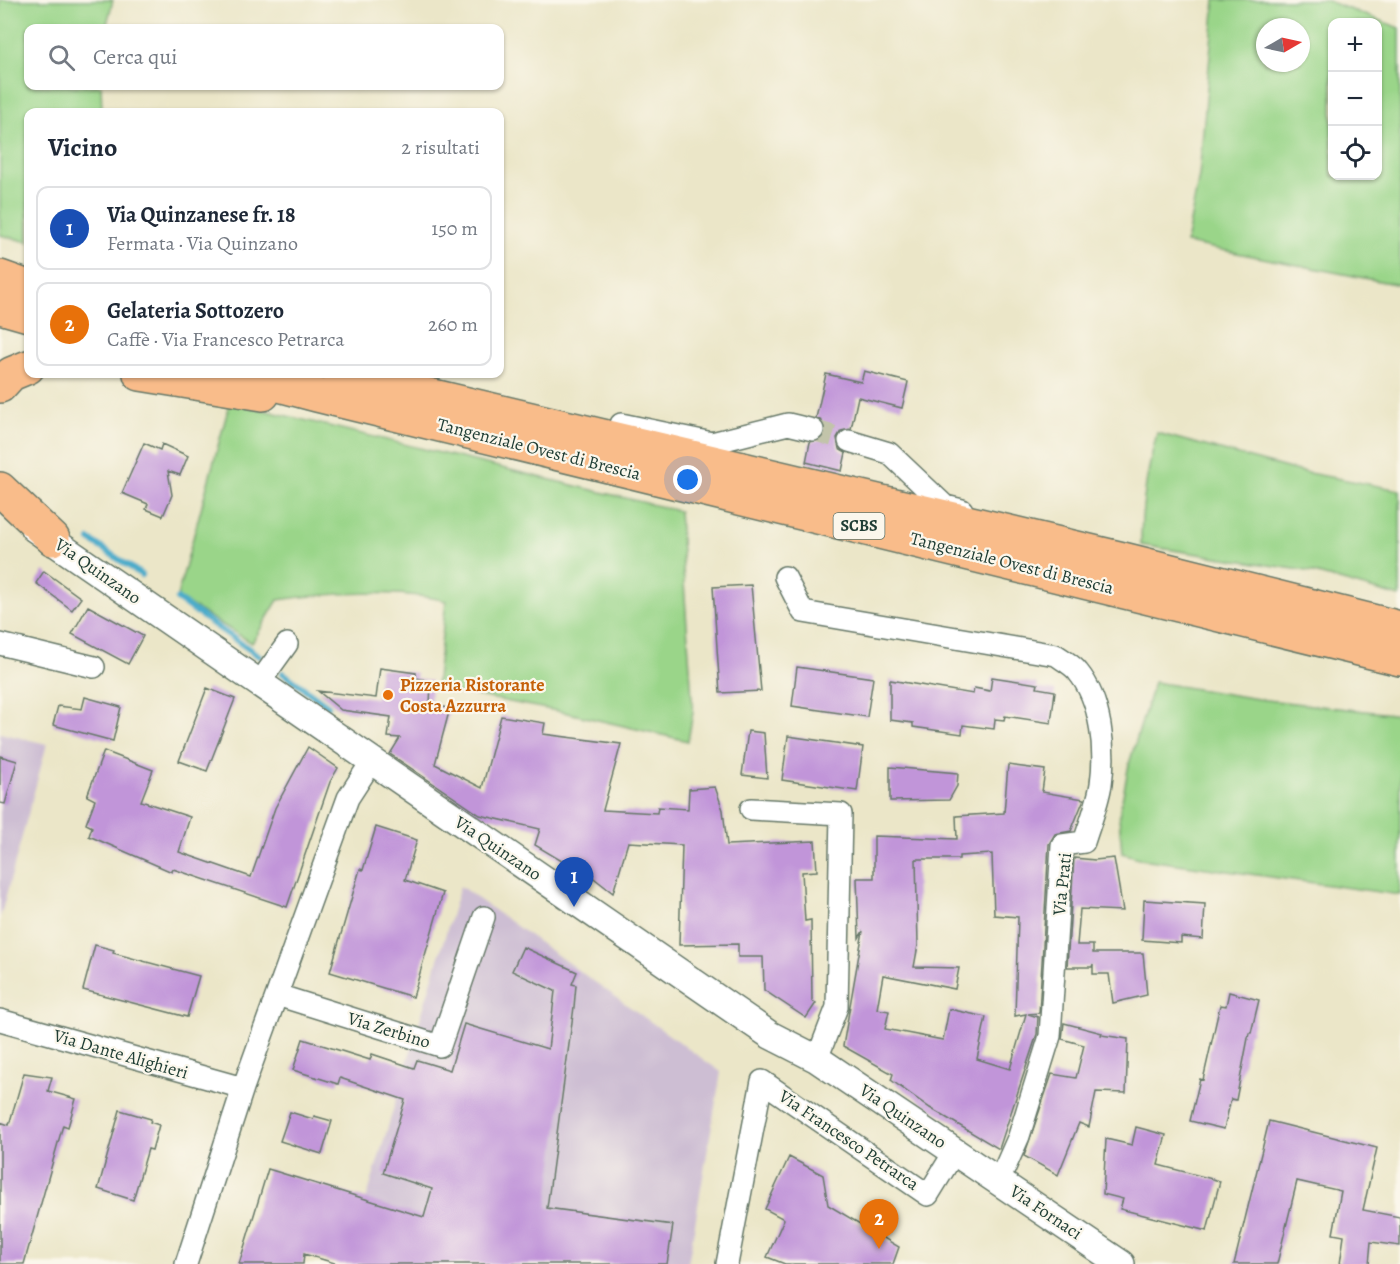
<!DOCTYPE html>
<html lang="it">
<meta charset="utf-8">
<style>
:root{--surface:#fff;--page:#f2f2f3;--text:#1f2937;--muted:#747a83;--line:#e0e1e3;--accent:#d1495b}
body{margin:0;font-family:Alegreya,serif;background:var(--page);color:var(--text)}
.controls{position:absolute;right:18px;top:18px;display:grid;overflow:hidden;border-radius:12px;box-shadow:0 2px 4px #0004}
.controls button{width:54px;height:54px;display:grid;place-items:center;padding:0;border:0;border-bottom:2px solid var(--line);background:var(--surface);color:var(--text);font:30px sans-serif}
.compass{position:absolute;left:1256px;top:18px;width:54px;height:54px;border-radius:50%;background:var(--surface);box-shadow:0 2px 4px #0004;rotate:81deg}
.you{position:absolute;left:688px;top:480px;width:21px;height:21px;margin:-15px;border:4px solid #fff;border-radius:50%;background:#1a73e8;box-shadow:0 0 0 9px #1a73e833}
.badge{display:grid;place-items:center;width:39px;height:39px;border-radius:50%;background:var(--accent);color:#fff;font-size:20px;font-weight:700}
.pin{position:absolute;translate:-50% -50px;filter:drop-shadow(0 2px 3px #0008)}
.pin::after{content:'';position:absolute;top:32px;width:21px;height:18px;background:inherit;clip-path:polygon(0 0,100% 0,50% 100%)}
.list{margin:0;padding:0;list-style:none}
h2{display:flex;justify-content:space-between;align-items:center;height:78px;margin:0;padding:0 24px;font-size:26px}
h2 small{font-size:20px;font-weight:400;color:var(--muted)}
.list li{display:grid;grid-template-columns:39px 1fr auto;gap:18px;align-items:center;box-sizing:border-box;height:84px;margin:0 12px 12px;padding:0 12px;border:2px solid var(--line);border-radius:12px}
.list b{display:block;font-size:22px;white-space:nowrap}
.list p{margin:0;font-size:20px;white-space:nowrap;color:var(--muted)}
.list em{font-size:20px;font-style:normal;color:var(--muted)}
.icon{flex:none;width:33px;height:33px;fill:none;stroke:currentColor;stroke-width:2;stroke-linecap:round;stroke-linejoin:round}
.map{position:relative;flex:none;width:1400px;height:1264px;overflow:hidden}
.search{position:absolute;background:var(--surface);box-shadow:0 2px 4px #0004;left:24px;top:24px;width:480px;height:66px;display:flex;align-items:center;gap:15px;box-sizing:border-box;padding:0 21px;border-radius:12px;color:var(--muted);font-size:22px}
.panel{position:absolute;background:var(--surface);box-shadow:0 2px 4px #0004;left:24px;top:108px;width:480px;height:270px;border-radius:12px}
.map>svg:first-child{display:block}
</style>
<div class="map">
<svg width="1400" height="1264" viewBox="0 0 1400 1264">
<rect width="100%" height="100%" fill="#fbf7ec"/>
<filter id="ink" filterUnits="userSpaceOnUse"><feTurbulence type="fractalNoise" baseFrequency=".0167" numOctaves="2"/><feDisplacementMap in="SourceGraphic" scale="12" xChannelSelector="R" yChannelSelector="G"/><feConvolveMatrix kernelMatrix="1 2 1 2 8 2 1 2 1" color-interpolation-filters="sRGB"/></filter>
<filter id="wash" filterUnits="userSpaceOnUse"><feTurbulence type="fractalNoise" baseFrequency=".008" numOctaves="4" result="noise"/><feDisplacementMap in="SourceGraphic" scale="24" xChannelSelector="R" yChannelSelector="G"/><feGaussianBlur stdDeviation="1.35" result="paint"/><feColorMatrix in="noise" values="0 0 0 0 0 0 0 0 0 0 0 0 0 0 0 0 0 1.4 0 .05"/><feComposite in="paint" operator="in"/></filter>
<g filter="url(#wash)">
<rect width="100%" height="100%" fill="#ebe6c8"/>
<path fill="#cdbed3" d="M0,733l47,11 -47,174z
M460,886l261,186 -33,192h-341z"/>
<path fill="#9ad589" stroke="#5c895e" stroke-width="1.5" fill-rule="evenodd" d="M0,0h113l-7,28h-78v58h73l1,26h-74v130l-28,-7z
M1215,0h110l75,28v257l-214,-42 13,-67zM1378,22v154h-46v-154zM1265,27h36v36h-36z
M230,402l449,109 14,201 -5,29 -120,-28 -132,-25 10,-87c-48,-12 -119,-8 -168,-1l-26,43 -75,-46z
M1157,433l141,38 102,19v107l-93,-26 -166,-26c0,-38 6,-75 16,-112z
M1154,682l104,17 142,16v180l-258,-36 -20,-6 -3,-37 10,-52z"/>
<g fill="none" stroke-linecap="round" stroke-linejoin="round">
<path stroke="#4bacca" stroke-width="6" d="M90,540l52,35
M177,599l82,57
M283,673l45,33"/>
</g>
<g id="blocks">
<path fill="#c195d9" fill-rule="evenodd" d="M864,371l44,11 -6,26 -44,-11 -7,32 -10,2 -4,7 2,11 7,4 -4,18 -36,-9 4,-20 12,-3 3,-7 -3,-11 -6,-3 10,-44 35,8z
M144,443l16,7 2,-6 26,12 -8,19 -12,-4 4,24 -9,21 -17,-7 2,-5 -26,-11z
M44,571l37,27 -9,12 -36,-27z
M751,585l10,106 -41,2 -7,-106z
M88,606l55,30 -15,28 -56,-30z
M797,667l76,11 -6,39 -75,-11z
M380,668l36,5v5l15,3 -1,24 20,3 -15,56 47,24 19,-72 44,7 -2,11 78,10 -18,66 54,3 1,-6 30,2 1,-20 26,-2 8,23 4,35 88,-4 2,30 -15,1 3,49 6,-1 1,81 4,2 -10,15 -42,-28 -1,-33h-25v-13l-59,1 3,-100 -54,-3 -15,51 -27,-21 -1,3 -50,-30 5,-16 -60,-14 -90,-61 10,-16 -12,-1 3,-20 -50,-7 -23,-19 58,7z
M992,677l46,7 -1,4 18,3 -4,32 -46,-7 -1,4 -9,-1 -1,10 -31,-4 -1,9 -49,-7v-4l-23,-3v-40l83,14 1,-6 16,3z
M207,688l28,11 -28,72 -28,-10z
M85,697l36,10 -8,34 -60,-16 5,-19 24,3z
M748,731l16,2 3,45 -25,-3z
M788,736l75,11 -6,44 -75,-11z
M308,747l30,21 -8,14 -43,125 -114,-38 -1,3 -83,-36 3,-9 -6,-3 9,-24 -8,-4 17,-45 49,19 -12,31 49,16 -11,35 72,25 24,-69z
M0,756l17,5 -12,43 -5,-1z
M1008,765l37,5 -3,22 42,7 -13,32 -16,3 -6,10 -10,169 -11,1 10,3 -1,17 -38,115 -69,-41 -39,-28 2,-6 -50,-28 20,-115 -4,7 -2,-60h17v-42l83,3 -1,-23 48,-3zM992,854l2,61 24,2 -3,99 11,-2 -16,55 -33,-10 9,-42 -37,-8 -6,31 -58,-11 4,-18 -12,-2 6,-34 72,14 4,-21 -45,-1 4,-22 -2,-86h43v-3z
M890,767l68,6 -1,13 -8,14 -59,1z
M376,827l41,13 -12,40 38,13 -30,104 -83,-25 30,-103 3,1z
M1074,858l21,2 19,-2 9,53 -43,-2 -3,36h16v8h50l4,42 -34,8 -4,-29h-16v-10l-1,3h-25z
M1144,900l61,4 -2,35 -22,-2v6l-39,-3z
M95,945l19,5 -1,3 86,23 -12,41 -104,-27z
M523,947l54,25 -5,12 4,1 -2,22 -27,201 126,17 -6,39h-329l-34,-10 -1,10h-64l29,-95 156,48 8,-28 -49,-16 22,-73 -65,-22 -2,6 -45,-14 10,-31 67,21 2,-6 42,14 3,-8 33,10 14,-46 84,25 7,-58 -43,-20z
M1229,992l30,8 -8,33h-2l-13,67 -5,-1 -7,30 -34,-8 10,-42 3,1 17,-75 6,1z
M1064,1023l38,10 -1,2 27,4 -2,54 -30,-1 -7,35 -10,-4 -21,52 -34,-19 28,-82 24,4 8,-33 -22,-6z
M24,1073l28,4 -4,14 28,8 -8,28 -5,-2 -39,139h-24v-142l9,3z
M120,1110l31,9 -1,3 9,3 -7,25 -4,-1 -15,51 -35,-11z
M290,1112l23,7 1,-3 18,5 -10,33 -42,-13z
M1269,1121l108,27 -14,62 37,7v29l-29,-4 -2,22h-29l4,-28 -11,-2 8,-43 -44,-10 -20,83h-43z
M1136,1127l30,8 -8,30 62,16 -13,50 -87,-22 3,-10 -20,-5 3,-55 26,6z
M789,1157l34,18 5,30 71,42 -6,17h-108l-18,-7 17,-38 -19,-10z"/>
</g>
</g>
<g filter="url(#ink)">
<use href="#blocks" fill-opacity="0" stroke="#667868" stroke-width="1.5"/>
<g fill="none" stroke-linecap="round" stroke-linejoin="round">
<path stroke="#c2c4aa" stroke-width="21" stroke-dasharray="21 10" stroke-linecap="butt" d="M813,430l36,11"/>
<defs>
<path id="minor" d="M621,424l91,19 76,-19 25,6
M849,441l40,12 56,53 17,4
M785,577l18,35 253,43c7,5 17,10 22,17 23,28 28,77 23,112 -3,19 -11,39 -17,58l-22,3 -12,191 -31,100 -20,45
M0,644l94,23
M259,683l28,-39
M751,809l90,5 -4,193 -20,52
M277,995l163,51 44,-129
M0,1020l243,68
M186,1264l57,-176 105,-290 24,-37
M727,1264l35,-183 166,114 27,-44"/>
<path id="tertiary" d="M34,528l736,507 47,24 304,205"/>
<path id="primary" d="M0,277l28,10
M0,307l28,8
M140,374l123,20
M238,374l79,21 1083,264
M340,374l779,184 281,70
M0,386l11,-12 17,-7
M0,489l53,50"/>
</defs>
<use href="#minor" stroke="#667868" stroke-width="24"/>
<use href="#tertiary" stroke="#667868" stroke-width="30"/>
<use href="#primary" stroke="#667868" stroke-width="36"/>
<use href="#minor" stroke="#fff" stroke-width="21"/>
<use href="#tertiary" stroke="#fff" stroke-width="27"/>
<use href="#primary" stroke="#f9bc8a" stroke-width="33"/>
</g>
</g>
<circle fill="#e8710a" stroke="#fbf7ec" stroke-width="2" cx="388" cy="695" r="6"/>
<g text-anchor="middle" dominant-baseline="central" stroke-width="4.5" stroke-linejoin="round" paint-order="stroke">
<rect fill="#fbf7ec" stroke="#61756b" stroke-width="1.5" x="833.5" y="513" width="51" height="26" rx="4.5"/>
<g font-size="16" font-weight="bold" fill="#1f3d34">
<text x="859" y="526">SCBS</text>
</g>
<g font-size="18" fill="#1f3d34" stroke="#fbf7ec">
<text transform="translate(539 449) rotate(14)">Tangenziale Ovest di Brescia</text>
<text transform="translate(1012 563) rotate(14)">Tangenziale Ovest di Brescia</text>
<text transform="translate(98 571) rotate(35)">Via Quinzano</text>
<text transform="translate(498 848) rotate(34)">Via Quinzano</text>
<text transform="translate(1062 884) rotate(-84)">Via Prati</text>
<text transform="translate(389 1030) rotate(17)">Via Zerbino</text>
<text transform="translate(121 1054) rotate(16)">Via Dante Alighieri</text>
<text transform="translate(903 1116) rotate(34)">Via Quinzano</text>
<text transform="translate(849 1140) rotate(34)">Via Francesco Petrarca</text>
<text transform="translate(1046 1212) rotate(34)">Via Fornaci</text>
</g>
<g font-size="18" font-weight="bold" fill="#c56008" stroke="#fbf7ec" text-anchor="start">
<text x="400" y="685">Pizzeria Ristorante<tspan x="400" dy="21">Costa Azzurra</tspan></text>
</g>
</g>
</svg>
<div class="controls">
<button>+</button>
<button>−</button>
<button><svg class="icon" aria-label="locate" viewBox="0 0 24 24"><circle cx="12" cy="12" r="6"/><path d="M12 2v4M12 18v4M2 12h4M18 12h4"/></svg></button>
</div>
<svg class="compass" viewBox="-18 -18 36 36"><path d="M0-13l5 13h-10z" fill="#e53935"/><path d="M0 13l5-13h-10z" fill="#747a83"/></svg>
<div class="you"></div>
<div class="pin badge" style="left:574px;top:907px;background:#1a4fb4">1</div>
<div class="pin badge" style="left:879px;top:1249px;background:#e8710a">2</div>
<div class="search"><svg class="icon" aria-label="search" viewBox="0 0 24 24"><circle cx="10" cy="10" r="6"/><path d="M15 15l6 6"/></svg>Cerca qui</div>
<section class="panel">
<h2>Vicino<small>2 risultati</small></h2>
<ul class="list">
<li><span class="badge" style="background:#1a4fb4">1</span><div><b>Via Quinzanese fr. 18</b><p>Fermata · Via Quinzano</p></div><em>150 m</em></li>
<li><span class="badge" style="background:#e8710a">2</span><div><b>Gelateria Sottozero</b><p>Caffè · Via Francesco Petrarca</p></div><em>260 m</em></li>
</ul>
</section>
</div>
